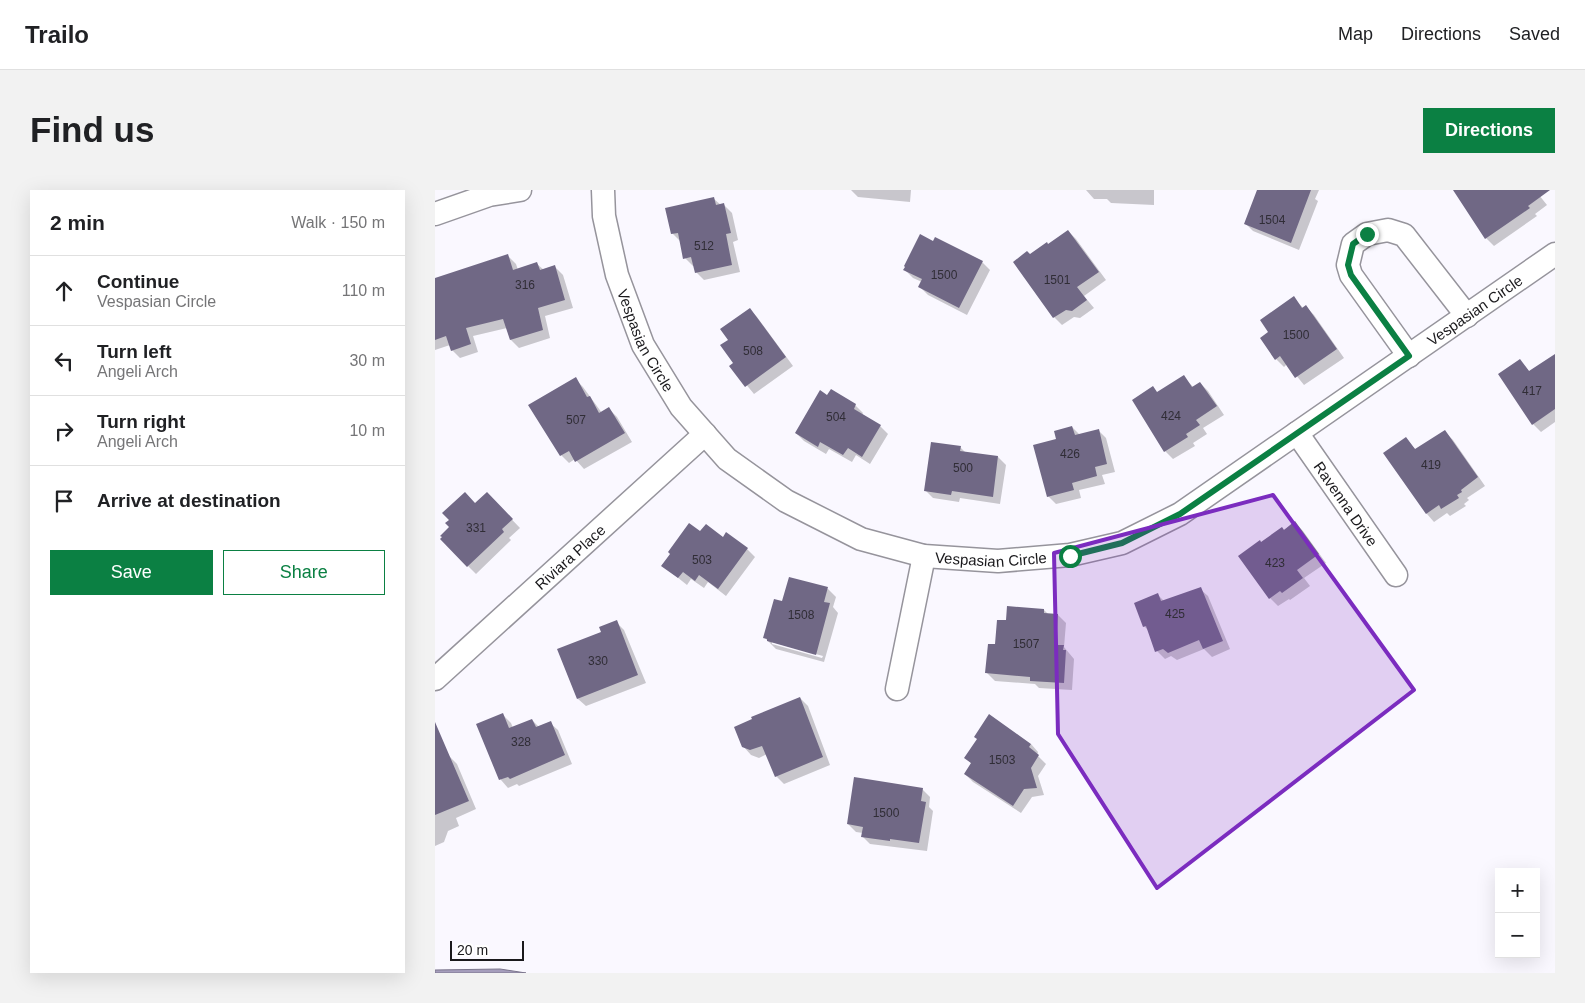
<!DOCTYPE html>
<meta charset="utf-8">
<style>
:root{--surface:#fff;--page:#f2f2f2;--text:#202124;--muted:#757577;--line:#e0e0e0;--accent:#0b8043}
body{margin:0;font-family:Arial,sans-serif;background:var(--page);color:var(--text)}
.controls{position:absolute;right:15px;bottom:15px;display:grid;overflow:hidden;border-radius:0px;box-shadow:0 5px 20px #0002}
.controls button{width:45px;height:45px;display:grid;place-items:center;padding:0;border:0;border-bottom:1px solid var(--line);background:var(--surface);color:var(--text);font:25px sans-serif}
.scale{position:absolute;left:15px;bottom:12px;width:74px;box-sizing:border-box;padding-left:5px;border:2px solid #1a191c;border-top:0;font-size:14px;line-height:18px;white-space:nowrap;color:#1a191c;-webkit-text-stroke:4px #fff;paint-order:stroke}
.stop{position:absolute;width:15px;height:15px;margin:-11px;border:4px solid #0b8043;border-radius:50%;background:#fff}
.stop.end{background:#0b8043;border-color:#fff;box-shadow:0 1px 5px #0008}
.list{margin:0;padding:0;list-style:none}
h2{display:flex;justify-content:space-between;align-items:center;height:65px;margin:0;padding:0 20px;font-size:21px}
h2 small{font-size:16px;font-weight:400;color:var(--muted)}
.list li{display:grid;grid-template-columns:32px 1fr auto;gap:15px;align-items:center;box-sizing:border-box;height:70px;padding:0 20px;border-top:1px solid var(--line)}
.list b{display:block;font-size:19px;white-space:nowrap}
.list p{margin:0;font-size:16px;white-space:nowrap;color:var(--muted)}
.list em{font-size:16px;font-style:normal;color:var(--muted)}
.actions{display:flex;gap:10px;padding:15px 20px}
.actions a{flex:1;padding:11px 0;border:1px solid var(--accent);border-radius:0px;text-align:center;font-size:18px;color:var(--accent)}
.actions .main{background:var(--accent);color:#fff}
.icon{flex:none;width:28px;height:28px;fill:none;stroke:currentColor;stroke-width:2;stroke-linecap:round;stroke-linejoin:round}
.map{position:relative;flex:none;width:1120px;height:783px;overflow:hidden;border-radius:0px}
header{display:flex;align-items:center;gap:30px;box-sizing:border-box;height:70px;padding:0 25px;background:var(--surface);border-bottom:1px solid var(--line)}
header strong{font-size:24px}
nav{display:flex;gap:28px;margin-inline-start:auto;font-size:18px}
.intro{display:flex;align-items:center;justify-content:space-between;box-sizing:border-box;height:120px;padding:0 30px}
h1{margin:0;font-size:35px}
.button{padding:12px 22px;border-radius:0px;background:var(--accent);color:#fff;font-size:18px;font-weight:700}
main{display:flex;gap:30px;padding:0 30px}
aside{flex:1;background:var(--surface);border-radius:0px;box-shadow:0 5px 20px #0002}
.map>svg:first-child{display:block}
</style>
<header>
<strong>Trailo</strong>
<nav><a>Map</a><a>Directions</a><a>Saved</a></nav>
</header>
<div class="intro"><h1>Find us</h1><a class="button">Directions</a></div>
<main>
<aside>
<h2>2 min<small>Walk · 150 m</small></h2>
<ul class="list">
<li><svg class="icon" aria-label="ahead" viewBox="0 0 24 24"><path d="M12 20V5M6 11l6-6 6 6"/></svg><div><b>Continue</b><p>Vespasian Circle</p></div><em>110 m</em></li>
<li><svg class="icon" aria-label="left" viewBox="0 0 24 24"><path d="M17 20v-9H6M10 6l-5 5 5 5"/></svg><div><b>Turn left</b><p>Angeli Arch</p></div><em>30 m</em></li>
<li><svg class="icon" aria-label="right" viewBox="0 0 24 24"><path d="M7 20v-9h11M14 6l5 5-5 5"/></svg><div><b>Turn right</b><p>Angeli Arch</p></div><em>10 m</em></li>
<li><svg class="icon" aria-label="arrive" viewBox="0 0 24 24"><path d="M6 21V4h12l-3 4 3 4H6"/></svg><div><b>Arrive at destination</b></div></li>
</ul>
<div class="actions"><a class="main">Save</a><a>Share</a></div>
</aside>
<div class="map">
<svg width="1120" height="783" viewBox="0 0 1120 783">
<rect width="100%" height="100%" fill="#faf8ff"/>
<path fill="#a59dbc" stroke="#7b758c" d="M65,779l26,4h-91v-3z"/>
<path fill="#0003" fill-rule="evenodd" d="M416,0h60l-1,12 -52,-5z
M651,0h68v15l-43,-2 -4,-4h-13z
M823,0h61l-4,9 3,2 -19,49 -46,-19 -8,-8z
M1019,0h81l12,15 -12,9 2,2 -43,30 -8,-8z
M279,9l7,6h3l8,8 6,27 -5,2 7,30 -36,8 -8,-8 -2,-6h-1l-8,-8 -5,-17 -8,-8z
M633,41l8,8 30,41 -22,16 10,12 -14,10 -6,-1 -12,8 -8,-8 -40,-55 34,-16z
M73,66l8,8 2,6 19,-6 7,6 11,-3 8,8 10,33 -28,8 5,22 -31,10 -8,-8 -4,-12 -34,8 5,16 -18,6 -8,-8 -2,-5 -15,5v-71z
M547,72l8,8 -23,45 -39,-20 -8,-8 2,-5 -9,-4 -8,-8z
M859,108l10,11 2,-2 8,8 30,43 -40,27 -17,-21 -3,3 -8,-8 -6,-27z
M314,119l8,8 36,49 -39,28 -23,-28 4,-3 -6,-23z
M1085,171l10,11 25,-8v58l-14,10 -8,-8z
M749,187l10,11 6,-5 8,8 16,24 -21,13 4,6 -14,9 2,3 -22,13 -8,-8 -31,-50 24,-8z
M140,189l8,8 19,26 7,-4 8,8 15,25 -48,27 -9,-10 -6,4 -8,-8z
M393,206l27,9 8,8 -1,2 18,11 8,8 -18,30 -14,-9 -4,7 -23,-13 -3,5 -22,-13 -8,-8z
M637,237l8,8 18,-5 8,8 9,34 -13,3 3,9 -26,6 2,8 -25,6 -8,-8 10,-56z
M1010,242l8,8 32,46 -18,12 2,2 -5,4 2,2 -16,10 -3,-3 -13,9 -7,-8 -42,-60 21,-15 10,11z
M525,257l6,6 32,4 8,8 -6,39 -40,-6 -1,4 -26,-4 -8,-8z
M60,312l25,26 -11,10 2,2 -35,34 -8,-8 8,-61z
M860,333l8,8 23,32 -22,15 6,8 -20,14 -1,-1 -11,7 -8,-8 -30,-42z
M265,343l23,6 24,10 8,8 -29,39 -18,-14 -4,6 -13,-9 -4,6 -25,-20z
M393,399l8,8 -3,10 5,6 -14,49 -48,-13 -11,-11 18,-35zM337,452l51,14 -1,2 -50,-14z
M765,399l8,7 22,53 -18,8 -8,-8 -27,11 -6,-4 -6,3 -8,-8 -8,-20 -5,-5 14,-31 6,6z
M609,420l4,4 10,1 8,8 -2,24 10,12 -2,31 -33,-2 -4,-4 -40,-3 -8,-8 20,-51z
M181,432l8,8 22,53 -60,23 -8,-7 24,-66z
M365,508l8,8 22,59 -46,19 -8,-8 -9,-22 -8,4 -8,-3 -8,-9z
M68,525l8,8 2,5 19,-8 7,7 11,-4 8,7 14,34 -53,22 -2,-2 -9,4 -7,-8 -23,-56z
M543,550l53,4 7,8 -1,3 9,9 -8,12 6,19 -12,2 -11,16 -48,-31 -8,-8 7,-10 -6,-6z
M14,566l8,8 19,45 -20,9 3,8 -11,5 -4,11 -9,4v-84z
M487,599l8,8 -1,10 4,4 -6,40 -57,-7 -8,-8 1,-3 -7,-1 -8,-8z"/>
<path fill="#706885" d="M822,0h54l-20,53 -47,-19z
M1018,0h97l-22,16 2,2 -45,31z
M279,7l2,8 8,-2 7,30 -5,1 6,31 -37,8 -4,-16 -8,2 -5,-26 -7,1 -6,-26z
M633,40l31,42 -22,15 10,13 -15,11 -6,-1 -13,8 -40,-56 14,-11 3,3 17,-12 1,2z
M485,44l13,7 2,-4 48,24 -24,47 -41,-21 4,-8 -19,-9 2,-3 -1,-1z
M73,64l5,16 24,-8 3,8 15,-5 10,35 -27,8 5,22 -33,10 -7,-21 -37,9 5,16 -20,7 -5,-15 -11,4v-62z
M859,106l8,12 4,-3 31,44 -42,29 -15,-22 -5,4 -15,-22 8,-6 -8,-12z
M315,118l36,49 -41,30 -16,-21 4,-3 -13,-18 8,-5 -8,-11z
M1120,164v55l-23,16 -34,-51 22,-15 9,12z
M749,185l8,12 8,-5 17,24 -21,14 4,5 -14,9 2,3 -24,15 -32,-52 21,-14 4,6z
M141,187l11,20 3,-1 9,17 10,-6 16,26 -50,29 -6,-11 -9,5 -32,-51z
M396,199l25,15 -2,5 27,16 -19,32 -14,-9 -5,7 -23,-13 -2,5 -23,-14 25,-43 7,5z
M637,236l3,9 24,-6 8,35 -12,3 2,9 -25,7 2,7 -27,7 -14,-52 23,-6 -2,-8z
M1010,240l33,47 -17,13 1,2 -5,3 2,3 -18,11 -2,-4 -13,9 -43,-61 23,-16 9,12z
M496,252l30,4 -1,5 38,5 -5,41 -41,-6 -1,4 -27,-4z
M30,302l10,11 12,-11 26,27 -11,10 2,3 -37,35 -27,-28 2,-2 -2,-1 9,-9 -4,-4 4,-3 -7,-7z
M860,331l24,33 -22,16 6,8 -21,15 -2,-2 -11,8 -31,-43 22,-16 1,2 21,-15 2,3z
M254,333l11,8 6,-7 17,13 3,-5 22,16 -30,41 -19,-14 -4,6 -12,-9 -5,6 -17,-12 9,-12 -2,-2z
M354,387l39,10 -4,15 6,1 -14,52 -49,-14v-2l-4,-1 11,-39 8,2z
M766,397l22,54 -20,8 -4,-9 -31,13 -5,-4 -8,3 -9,-26 -3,1 -9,-24 24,-10 3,8z
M572,416l37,3v4l14,1 -2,31h8l-1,5h3l-2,33 -34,-2v-4l-45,-4 3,-29h7l2,-24h9z
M182,430l21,55 -61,24 -20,-50 44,-17 -2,-5z
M365,507l23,60 -48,20 -13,-31 -12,4 -8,-3 -8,-20 18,-8 -1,-2z
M68,523l6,15 23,-9 4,8 15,-6 14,34 -55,24 -2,-2 -9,3 -23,-56z
M554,524l42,30 -2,3 10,8 -8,13 6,20 -13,1 -11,17 -49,-32 7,-11 -7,-5 13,-19 -3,-2z
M0,532l34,79 -34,14z
M419,587l69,11 -2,13 5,1 -7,41 -29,-4v2l-29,-4 2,-10 -16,-3z"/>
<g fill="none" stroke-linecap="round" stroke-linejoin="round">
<defs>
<g id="minor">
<path id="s1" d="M168,0l1,26 13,59 26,70 38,62 46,52 59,42 75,38 63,17 74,5 72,-6 52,-12 58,-29 375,-260"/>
<path d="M0,24l54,-19 31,-5"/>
<path d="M974,166l-58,-81 -3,-10 5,-21 14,-10 21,-4 16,5 63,81"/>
<path id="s2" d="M862,243l99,142"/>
<path id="s3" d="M0,489l270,-245"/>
<path d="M462,499l27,-133"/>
</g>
</defs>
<use href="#minor" stroke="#96949c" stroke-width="25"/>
<use href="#minor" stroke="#fff" stroke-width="22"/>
</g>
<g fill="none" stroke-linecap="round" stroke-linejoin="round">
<path stroke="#0b8043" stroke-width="6" d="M635,366l52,-13 58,-29 229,-158 -58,-81 -3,-10 5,-21 14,-10"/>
</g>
<path fill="#7b2cbf" fill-opacity="0.2" stroke="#7b2cbf" stroke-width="4" stroke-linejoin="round" d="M838,305l141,195 -257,198 -99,-154 -4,-181z"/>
<g text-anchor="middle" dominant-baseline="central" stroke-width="4" stroke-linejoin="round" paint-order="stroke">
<g font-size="12" fill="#302d36">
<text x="837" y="30">1504</text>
<text x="269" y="56">512</text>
<text x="509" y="85">1500</text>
<text x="622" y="90">1501</text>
<text x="90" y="95">316</text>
<text x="861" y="145">1500</text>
<text x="318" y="161">508</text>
<text x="1097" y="201">417</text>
<text x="736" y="226">424</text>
<text x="401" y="227">504</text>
<text x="141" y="230">507</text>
<text x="635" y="264">426</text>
<text x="996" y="275">419</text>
<text x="528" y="278">500</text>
<text x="41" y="338">331</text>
<text x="267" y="370">503</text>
<text x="840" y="373">423</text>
<text x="740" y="424">425</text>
<text x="366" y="425">1508</text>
<text x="591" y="454">1507</text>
<text x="163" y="471">330</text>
<text x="86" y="552">328</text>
<text x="567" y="570">1503</text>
<text x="451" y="623">1500</text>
</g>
<g font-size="15" fill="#1a191c" stroke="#fff">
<text stroke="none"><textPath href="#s1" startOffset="1148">Vespasian Circle</textPath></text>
<text stroke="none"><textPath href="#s1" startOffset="158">Vespasian Circle</textPath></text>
<text stroke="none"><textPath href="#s2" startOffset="86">Ravenna Drive</textPath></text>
<text stroke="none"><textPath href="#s3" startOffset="182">Riviara Place</textPath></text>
<text stroke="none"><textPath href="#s1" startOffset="592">Vespasian Circle</textPath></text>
</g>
</g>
</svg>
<div class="controls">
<button>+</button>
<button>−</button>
</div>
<div class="scale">20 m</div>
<div class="stop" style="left:635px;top:366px"></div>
<div class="stop end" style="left:932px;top:44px"></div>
</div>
</main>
